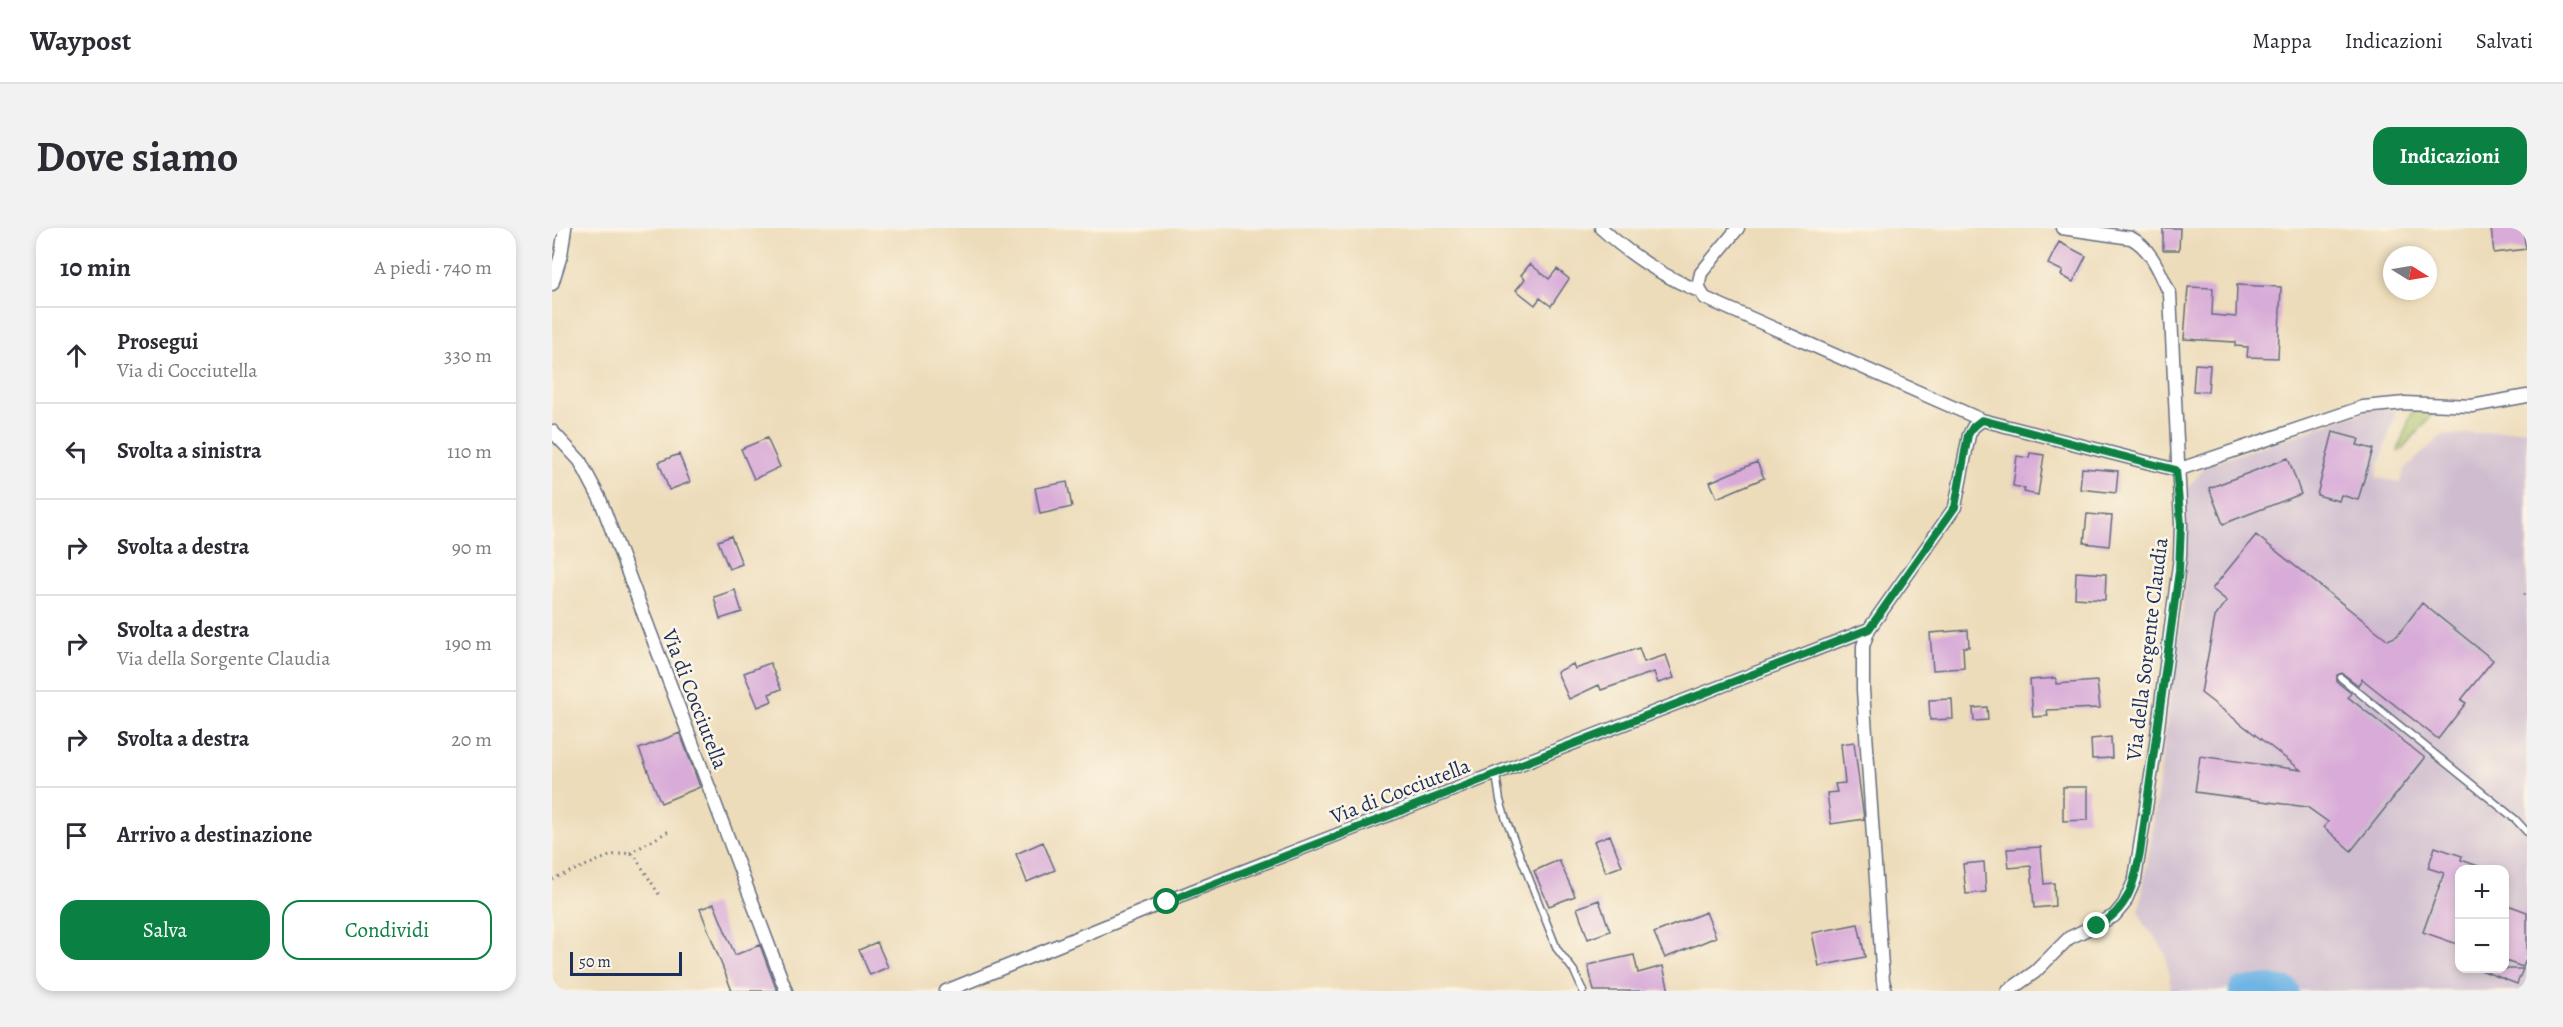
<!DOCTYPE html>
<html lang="it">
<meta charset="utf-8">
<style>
:root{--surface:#fff;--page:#f2f2f3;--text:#2b2b33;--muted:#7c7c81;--line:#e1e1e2;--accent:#0b8043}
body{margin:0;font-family:Alegreya,serif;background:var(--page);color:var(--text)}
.controls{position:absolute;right:18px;bottom:18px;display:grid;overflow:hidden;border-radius:12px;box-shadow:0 3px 9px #0003}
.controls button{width:54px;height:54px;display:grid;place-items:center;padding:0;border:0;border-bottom:2px solid var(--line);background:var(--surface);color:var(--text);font:30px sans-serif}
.compass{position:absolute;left:1831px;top:18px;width:54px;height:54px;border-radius:50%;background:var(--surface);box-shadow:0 3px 9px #0003;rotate:101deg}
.scale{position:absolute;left:18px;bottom:15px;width:112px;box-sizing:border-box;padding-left:6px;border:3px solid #1b2f5e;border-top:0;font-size:16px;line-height:21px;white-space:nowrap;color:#1b2f5e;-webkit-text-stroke:4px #fcf5e5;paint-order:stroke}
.stop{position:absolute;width:18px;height:18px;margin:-14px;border:4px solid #0b8043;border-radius:50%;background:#fff}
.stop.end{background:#0b8043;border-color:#fff;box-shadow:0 2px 6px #0008}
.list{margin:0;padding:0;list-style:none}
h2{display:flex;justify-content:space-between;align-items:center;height:78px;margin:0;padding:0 24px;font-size:26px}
h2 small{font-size:20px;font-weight:400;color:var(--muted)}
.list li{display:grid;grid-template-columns:39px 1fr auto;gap:18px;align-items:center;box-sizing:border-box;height:96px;padding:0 24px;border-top:2px solid var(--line)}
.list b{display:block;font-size:22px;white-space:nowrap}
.list p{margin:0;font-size:20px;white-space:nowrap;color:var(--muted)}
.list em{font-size:20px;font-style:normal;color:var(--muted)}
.actions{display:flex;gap:12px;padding:18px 24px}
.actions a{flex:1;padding:14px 0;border:2px solid var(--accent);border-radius:18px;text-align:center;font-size:21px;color:var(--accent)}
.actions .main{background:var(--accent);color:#fff}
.icon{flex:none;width:33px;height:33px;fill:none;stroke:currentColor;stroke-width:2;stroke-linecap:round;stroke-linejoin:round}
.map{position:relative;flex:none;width:1975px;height:763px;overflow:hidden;border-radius:18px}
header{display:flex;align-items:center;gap:36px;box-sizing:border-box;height:84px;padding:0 30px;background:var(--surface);border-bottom:2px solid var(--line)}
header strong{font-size:28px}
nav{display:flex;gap:33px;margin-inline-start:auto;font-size:21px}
.intro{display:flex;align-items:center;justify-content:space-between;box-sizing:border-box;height:144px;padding:0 36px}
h1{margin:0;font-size:42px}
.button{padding:15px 27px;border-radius:18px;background:var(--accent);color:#fff;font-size:21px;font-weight:700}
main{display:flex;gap:36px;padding:0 36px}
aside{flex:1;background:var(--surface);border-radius:18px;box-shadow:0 3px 9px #0003}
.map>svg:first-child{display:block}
</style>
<header>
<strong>Waypost</strong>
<nav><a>Mappa</a><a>Indicazioni</a><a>Salvati</a></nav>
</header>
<div class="intro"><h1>Dove siamo</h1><a class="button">Indicazioni</a></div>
<main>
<aside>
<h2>10 min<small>A piedi · 740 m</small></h2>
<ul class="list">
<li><svg class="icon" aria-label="ahead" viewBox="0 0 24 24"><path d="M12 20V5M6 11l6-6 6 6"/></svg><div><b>Prosegui</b><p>Via di Cocciutella</p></div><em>330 m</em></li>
<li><svg class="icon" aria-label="left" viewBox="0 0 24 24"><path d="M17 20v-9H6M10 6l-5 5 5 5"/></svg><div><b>Svolta a sinistra</b></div><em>110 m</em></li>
<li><svg class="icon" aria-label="right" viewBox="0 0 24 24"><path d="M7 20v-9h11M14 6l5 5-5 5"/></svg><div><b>Svolta a destra</b></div><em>90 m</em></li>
<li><svg class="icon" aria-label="right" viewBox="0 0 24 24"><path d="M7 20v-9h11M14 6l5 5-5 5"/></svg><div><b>Svolta a destra</b><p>Via della Sorgente Claudia</p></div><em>190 m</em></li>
<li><svg class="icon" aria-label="right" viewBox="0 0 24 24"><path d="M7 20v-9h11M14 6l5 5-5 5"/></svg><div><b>Svolta a destra</b></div><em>20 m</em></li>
<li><svg class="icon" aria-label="arrive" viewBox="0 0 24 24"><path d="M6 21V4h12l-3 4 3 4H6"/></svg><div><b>Arrivo a destinazione</b></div></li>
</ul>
<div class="actions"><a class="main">Salva</a><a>Condividi</a></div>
</aside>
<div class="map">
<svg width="1975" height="763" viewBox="0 0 1975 763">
<rect width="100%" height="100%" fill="#fcf5e5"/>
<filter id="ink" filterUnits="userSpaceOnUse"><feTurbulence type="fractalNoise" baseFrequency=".0167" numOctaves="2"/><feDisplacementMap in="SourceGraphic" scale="12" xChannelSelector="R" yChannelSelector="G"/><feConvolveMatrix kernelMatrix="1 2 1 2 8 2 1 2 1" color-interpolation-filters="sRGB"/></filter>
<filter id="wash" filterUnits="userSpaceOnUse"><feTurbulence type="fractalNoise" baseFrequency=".008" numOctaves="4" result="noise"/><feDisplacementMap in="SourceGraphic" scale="24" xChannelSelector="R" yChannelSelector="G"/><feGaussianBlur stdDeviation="1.35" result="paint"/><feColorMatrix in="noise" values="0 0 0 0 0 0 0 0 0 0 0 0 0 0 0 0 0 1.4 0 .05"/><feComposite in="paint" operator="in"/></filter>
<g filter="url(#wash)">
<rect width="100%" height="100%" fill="#eddcba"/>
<path fill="#cfbdcf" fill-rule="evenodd" d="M1822,180l22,2 -20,67 24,6 5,-14 36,-33 86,-7v562h-226l-9,-5 -31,-3 -34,5 -4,3h-52l-5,-37 -10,-16 -12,-13 -5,-14 12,-70 35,-260v-91l20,-24zM1908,642h44v98h-44z"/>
<path fill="#a9c267" stroke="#627862" stroke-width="1.5" d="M1861,181l23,2 -37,41 -1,-2z"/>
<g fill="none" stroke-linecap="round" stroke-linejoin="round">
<path stroke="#6eb4e5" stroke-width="27" d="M1690,763l24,-3 20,3"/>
</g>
<g id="blocks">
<path fill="#d8abd8" d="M1611,0h17l-1,22h-16z
M1939,0h32l3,21 -32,4z
M1507,14l27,14 -13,26 -12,-7 2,-4 -15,-7z
M978,36l19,15 8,-10 12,10 -18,27 -11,-8 -5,7 -19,-15 9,-11 -4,-4z
M1685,57l44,2 -3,71 -31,-1 1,-10 -13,-1v-4l-51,-3 4,-52 25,1 -1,27 24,2z
M1643,136l15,1 -2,27 -15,-1z
M1781,204l26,7 -2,6 16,4 -15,51 -17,-5 -2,6 -22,-6z
M215,210l13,29 -26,12 -13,-30z
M1478,225l14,2 -6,40 -14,-3 1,-4 -12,-2 4,-30 12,2z
M127,226l11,28 -21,8 -10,-28z
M1736,230l13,36 -78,30 -14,-36z
M1205,234l7,16 -47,20 -7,-16z
M1530,240l36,3 -2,22 -36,-4z
M515,254l5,25 -32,7 -5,-26z
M1535,286l25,2 -3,30 -25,-3z
M1704,307l132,105 9,-4 25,-33 71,57 -32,40 5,3 -28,36 -76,-60 -4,6 -16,-12 -5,2v7l14,11 -3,4 77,61 -74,93 -27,-24 4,-5 -21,-15 -112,-15 5,-36 101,14 -100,-77 14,-76 12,-16 -15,-12z
M179,308l11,28 -13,5 -11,-28z
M1524,344l30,2 -1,26 -30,-2z
M183,362l7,22 -22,7 -6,-22z
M1416,402l1,17h-6l1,21 -31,2 -3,-37z
M1087,420l5,14 22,-7 8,23 -16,5 -4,-11 -53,18 -2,-5 -30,14 -12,-27 16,-8 2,5z
M218,435l11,26 -12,5 3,7 -14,6 -14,-34z
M1504,450v6l41,-3 3,27 -53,2 1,6 -15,1 -3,-37z
M1400,471l1,20 -23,1 -1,-20z
M1435,479l1,13 -14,1 -1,-13z
M128,505l20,54 -39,16 -22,-54z
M1559,509l1,21 -20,1 -1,-20z
M1302,514l10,77 -33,5 -4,-31 10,-1 -2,-8 10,-1 -4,-39z
M1511,559h25v33l-25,1z
M1058,607l12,31 -16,6 -12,-31z
M491,614l12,28 -28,12 -11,-28z
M1489,619l3,37 10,-1 1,23 -21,2 -3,-42 -22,2 -2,-19z
M1883,619l27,9 -1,4 23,8 -24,2v75l-37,-13 21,-59 -16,-5z
M1007,632l16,36 -26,10 -15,-35z
M1432,634l2,30 -20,2 -3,-30z
M1047,672l11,31 -22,8 -11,-31z
M162,676l21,51 25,-10 17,46h-45l-32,-82z
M1953,676l22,8v44l-4,11 -18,-6z
M1154,684l10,25 -51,21 -11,-25z
M1306,696l7,33 -46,9 -7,-33z
M325,714l11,25 -18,8 -11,-25z
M1082,727l4,18 25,-7 6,25h-75l-6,-26z
M1926,741h45l-6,15z"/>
</g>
</g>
<g filter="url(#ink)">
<use href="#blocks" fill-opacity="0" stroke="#646c7e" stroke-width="1.5"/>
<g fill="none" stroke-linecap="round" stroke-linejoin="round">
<defs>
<path id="lane" d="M1789,450l174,141 12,13
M944,547l4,25 6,20 51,129 17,22 9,20"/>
<path id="street" d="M1049,0c29,27 61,48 98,63
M1186,0l-37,45c-3,11 -3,16 4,25l277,122
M0,56l9,-29 4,-27
M0,203l28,30 20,38 186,492
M394,763l246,-100 677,-262
M1334,763l-3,-10 -20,-291v-44l6,-17 86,-122 14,-72 4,-8 9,-7 195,50 186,-63 42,-4 67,3 55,-10
M1456,763l27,-19 34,-34 45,-22 10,-12 11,-25 20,-129 25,-193 1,-33 -11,-230c-10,-21 -18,-45 -39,-56l-69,-10"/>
</defs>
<use href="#lane" stroke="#646c7e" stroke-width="9"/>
<use href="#street" stroke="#646c7e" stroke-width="15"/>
<path stroke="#646c7e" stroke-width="3" stroke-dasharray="1.5 4.5" stroke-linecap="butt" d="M1972,367l3,-2
M78,625l39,-22
M0,651l60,-24 18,-2 6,5 24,38"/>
<use href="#lane" stroke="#fff" stroke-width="6"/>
<use href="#street" stroke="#fff" stroke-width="12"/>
</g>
</g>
<g fill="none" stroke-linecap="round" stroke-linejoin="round" filter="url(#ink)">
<path stroke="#0b8043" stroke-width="8" d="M615,674l702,-273 86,-122 13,-72 5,-8 9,-7 194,50 5,54 -2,47 -39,282c-6,32 -12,57 -43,73"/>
</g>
<g text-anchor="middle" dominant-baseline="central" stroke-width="5" stroke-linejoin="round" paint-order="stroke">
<g font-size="21" fill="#1b2f5e" stroke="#fcf5e5">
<text transform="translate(1595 421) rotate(-83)">Via della Sorgente Claudia</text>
<text transform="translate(143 471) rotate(69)">Via di Cocciutella</text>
<text transform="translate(848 563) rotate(-21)">Via di Cocciutella</text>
</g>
</g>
</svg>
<div class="controls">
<button>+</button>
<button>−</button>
</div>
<svg class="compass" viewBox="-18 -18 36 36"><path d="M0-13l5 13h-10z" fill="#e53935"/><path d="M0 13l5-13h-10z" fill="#7c7c81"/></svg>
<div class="scale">50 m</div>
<div class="stop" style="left:615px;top:674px"></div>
<div class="stop end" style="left:1545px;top:698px"></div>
</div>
</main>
